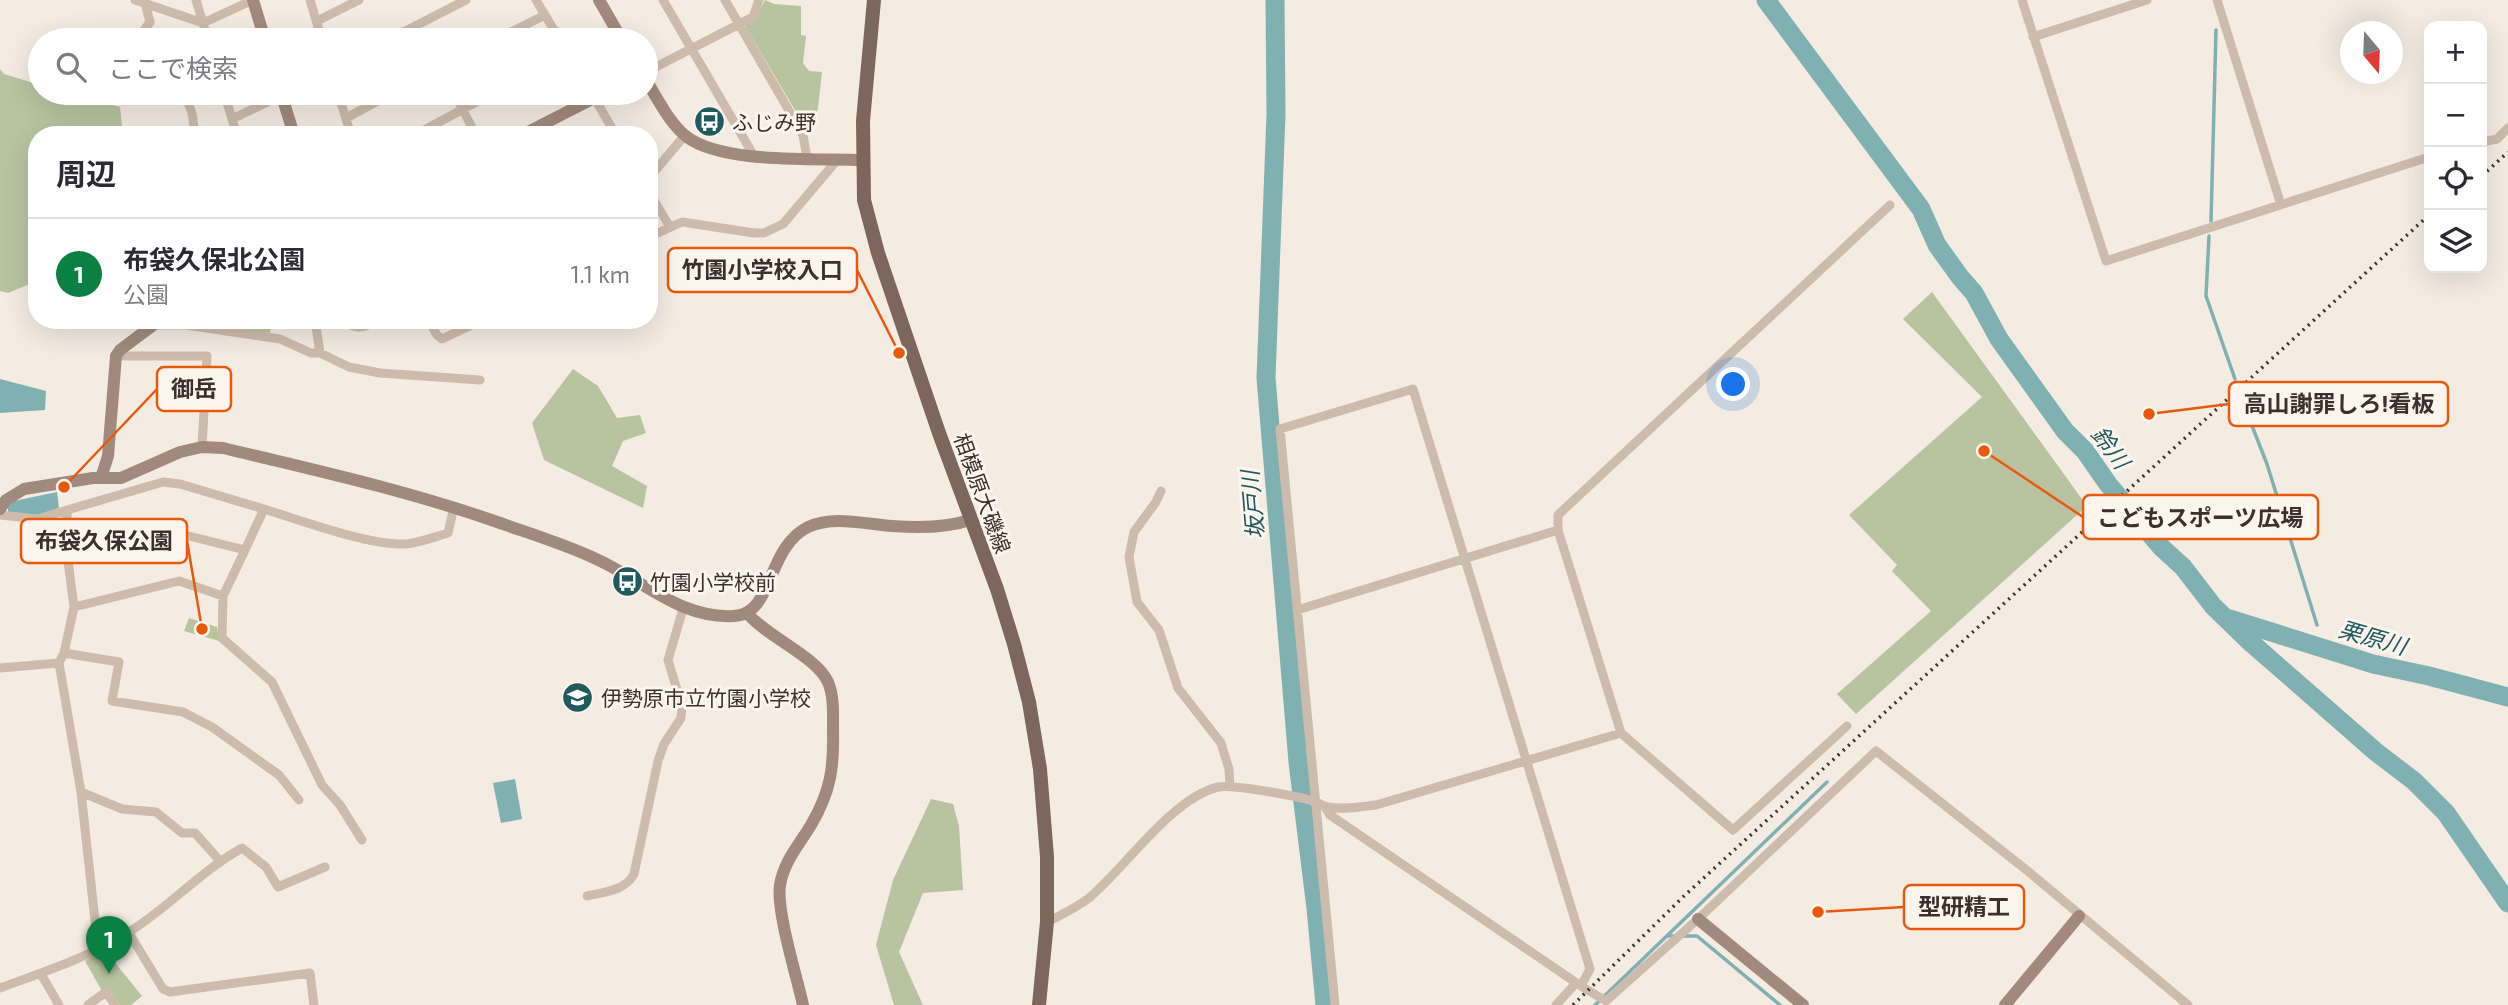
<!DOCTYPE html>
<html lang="ja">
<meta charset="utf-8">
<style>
:root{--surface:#fff;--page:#f2f2f3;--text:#2b2b33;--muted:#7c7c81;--line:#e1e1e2;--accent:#0b8043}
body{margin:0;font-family:"Exo 2","Noto Sans JP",sans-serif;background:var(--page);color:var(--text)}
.controls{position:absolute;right:21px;top:21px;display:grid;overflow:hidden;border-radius:14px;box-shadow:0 7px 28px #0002}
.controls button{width:63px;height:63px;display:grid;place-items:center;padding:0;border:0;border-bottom:2px solid var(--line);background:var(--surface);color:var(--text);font:35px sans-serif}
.compass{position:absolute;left:2340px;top:21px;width:63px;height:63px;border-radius:50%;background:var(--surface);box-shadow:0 7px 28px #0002;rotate:161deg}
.you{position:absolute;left:1734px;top:385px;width:24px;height:24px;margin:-18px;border:5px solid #fff;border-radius:50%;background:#1a73e8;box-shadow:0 0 0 10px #1a73e833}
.badge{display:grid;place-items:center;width:46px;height:46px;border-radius:50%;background:var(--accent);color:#fff;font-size:23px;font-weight:700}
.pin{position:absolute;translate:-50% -58px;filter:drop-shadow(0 2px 4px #0008)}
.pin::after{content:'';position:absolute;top:37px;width:24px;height:21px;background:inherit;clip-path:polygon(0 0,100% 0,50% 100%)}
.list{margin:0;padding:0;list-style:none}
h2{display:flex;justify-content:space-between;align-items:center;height:91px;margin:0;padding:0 28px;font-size:30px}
h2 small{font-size:23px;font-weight:400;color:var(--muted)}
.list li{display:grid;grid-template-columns:46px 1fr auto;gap:21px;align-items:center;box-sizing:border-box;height:112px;padding:0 28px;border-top:2px solid var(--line)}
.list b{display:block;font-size:26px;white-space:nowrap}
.list p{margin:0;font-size:23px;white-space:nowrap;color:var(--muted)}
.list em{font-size:23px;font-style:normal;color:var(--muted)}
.icon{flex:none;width:38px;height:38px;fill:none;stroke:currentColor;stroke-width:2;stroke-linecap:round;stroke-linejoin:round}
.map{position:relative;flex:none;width:2508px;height:1005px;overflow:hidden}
.search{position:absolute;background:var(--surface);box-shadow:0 7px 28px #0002;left:28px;top:28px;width:630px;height:77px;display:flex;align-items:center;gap:18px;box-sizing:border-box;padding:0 24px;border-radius:38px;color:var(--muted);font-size:26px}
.panel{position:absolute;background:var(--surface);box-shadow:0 7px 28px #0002;left:28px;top:126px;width:630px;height:203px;border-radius:28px}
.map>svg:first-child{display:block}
</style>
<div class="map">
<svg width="2508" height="1005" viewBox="0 0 2508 1005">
<rect width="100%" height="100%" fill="#f4ebe1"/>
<path fill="#b8c4a0" d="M765,0l9,4 27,2v29l5,1 -3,27 6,8 13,1 -4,36 -6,19h-7l-60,-101 13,-12z
M0,69l4,5 36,11v8h27l53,14 3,28h-86v146l-29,12 -8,-2z
M1932,292l155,214 -231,208 -19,-20 94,-83 -39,-40 5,-6 -48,-50 133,-118 -79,-78z
M182,320h90l-2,13 -88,-10z
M573,369l25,17 19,32 23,-3 6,18 -23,8 -11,25 35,20 -4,22 -99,-48 -12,-37z
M189,618l28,9 2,14 -35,-10z
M931,799l22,5 6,22 4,64 -40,3 -24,59 24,53h-29l-18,-60 17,-65z
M104,949l38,47 -11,9h-11l-12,-17 -6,3 -17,-30z"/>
<path fill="#7fb0b2" d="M0,379l46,12 -1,19 -45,3z
M57,492l2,16 -21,7 -30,-3v-6l6,-5z
M515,779l7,40 -21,4 -8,-40z"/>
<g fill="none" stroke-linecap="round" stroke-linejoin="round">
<path stroke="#7fb0b2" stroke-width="3.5" d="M2211,221l5,-191
M2209,236l-3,60 29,83
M2245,408l22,56 50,161
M1667,936h30l83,69
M1595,1005l232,-223"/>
<path stroke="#7fb0b2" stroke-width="19" d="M1275,0l1,114 -10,264 32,384 18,146 9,97
M1766,0l155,209 16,36 23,32 14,16 25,46 66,92 20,20 23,33 53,63 22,20 30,39 35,34 128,112 38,29 32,32 62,90
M2230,619l143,45 56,12 79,21"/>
<path stroke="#cdbbac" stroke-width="9" d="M135,0l68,23 50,-23
M196,0l12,40
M310,0l12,40
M536,0l24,40
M663,0l91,156
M725,0l78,135 4,23
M2022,0l84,261 323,-104
M2217,0l64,205
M317,21l42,-21
M2033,37l114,-37
M137,40l13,-18 -5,-19
M388,40l78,-40
M495,40l50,-25
M646,72l107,-55 6,-17
M180,93c12,11 14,25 14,42
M224,93l13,42
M338,93l13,42
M454,93l22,42
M592,94l24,41
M346,118l47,-25
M232,119l52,-25
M415,135l78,-42
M2482,142l15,-3 11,-11
M649,178l36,-43
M649,192l21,35
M649,237l33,-15 72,11h10l19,-9 55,-65
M148,320l3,5h35l94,14 31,14h9l29,14 31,6 100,7
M315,320l5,33
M343,320c14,11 20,8 35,0
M428,320l9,15 5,4 40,-19
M116,356h91l-5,91
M1161,491l-5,11 -22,30 -5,25 8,45 22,28 19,58 43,55 8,26 1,17
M264,509c39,12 103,36 142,35 13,-1 28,-7 42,-11l6,-26
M67,510l96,-28 17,2 84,25 -19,41
M0,515l38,4 29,-9 1,51 105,-29 72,18 -22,46 -44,-15 -105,26 -10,46 55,9 -7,39 71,11 29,15 67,48 20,25
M68,561l6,46
M223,596l-1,42 50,44 50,103 18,20 22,35
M1297,610l261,-80
M64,653l-5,10 22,129 17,156
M0,668l59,-5
M1621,733l112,97 114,-104
M81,792l41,17 34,3 26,21h13l25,28
M1325,807l5,8 251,171 25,15 92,-82 178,-168 153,121 159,133
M587,896c17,-4 38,-5 47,-22l24,-113 6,-17 17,-26 1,-12 -14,-46 15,-51
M1047,922c14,-7 29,-14 42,-24 36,-30 83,-100 129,-111 14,-3 79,9 95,14 5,1 9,5 15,6 15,3 32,0 48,-2l245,-72 -63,-203v-15l332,-310
M129,933l34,56 7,3 140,-19 4,32
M41,974l18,31
M0,988c43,-16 90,-31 129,-56 40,-25 72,-61 113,-84l24,19 12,20 47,-20
M88,1005l18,-13 9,13
M1335,1005l-55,-576 133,-40 177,580 -9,17
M1556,1005l20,-22"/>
<path stroke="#a18a7d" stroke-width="12" d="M253,0l12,40
M599,0l23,40
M646,80c12,19 23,43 41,57 36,27 129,21 175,23
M281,93l13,42
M522,135l82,-42
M101,478l7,-22 8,-100 4,-6 40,-30
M0,509l6,-9 18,-11 69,-11h28l59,-26 22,-5 21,1c92,22 187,43 277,75 31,11 64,21 94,35 48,21 85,61 140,58 40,-2 32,-68 74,-89 25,-12 57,-3 84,-1 25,2 54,2 78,-6
M747,613c20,24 69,43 81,69 6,14 5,31 5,47 1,38 -2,62 -22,96 -12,20 -27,36 -31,60 -4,26 17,92 23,120
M1698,919l105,86
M2005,1005l74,-89"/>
<path stroke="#7d675c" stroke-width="14" d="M874,0l-11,121 1,79 14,53 61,180 58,156 17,55 15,58 11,67 7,88v65l-8,83"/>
<path stroke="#3b302b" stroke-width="3.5" stroke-dasharray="2 5" stroke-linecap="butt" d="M2482,176l26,-24
M1573,1005l111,-109 745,-681"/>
</g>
<defs>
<symbol id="bus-disc" viewBox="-11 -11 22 22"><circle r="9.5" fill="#1f5a5e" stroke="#fbf5ee"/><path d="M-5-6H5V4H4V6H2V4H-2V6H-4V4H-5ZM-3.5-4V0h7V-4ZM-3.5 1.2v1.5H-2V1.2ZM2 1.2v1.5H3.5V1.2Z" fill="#fff"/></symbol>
<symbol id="school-disc" viewBox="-11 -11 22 22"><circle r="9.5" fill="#1f5a5e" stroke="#fbf5ee"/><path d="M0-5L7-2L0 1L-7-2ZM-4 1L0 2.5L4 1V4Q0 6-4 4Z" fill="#fff"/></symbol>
</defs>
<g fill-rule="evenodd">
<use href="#bus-disc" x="692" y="104" width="35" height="35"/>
<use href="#bus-disc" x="610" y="564" width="35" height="35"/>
<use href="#school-disc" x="560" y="680" width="35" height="35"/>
</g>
<g text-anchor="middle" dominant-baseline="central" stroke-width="6" stroke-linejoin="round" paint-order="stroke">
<g font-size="21" fill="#3b302b" stroke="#fbf5ee" text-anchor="start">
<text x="732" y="121">ふじみ野</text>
<text x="650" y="581">竹園小学校前</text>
<text x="601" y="697">伊勢原市立竹園小学校</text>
</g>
<g font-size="21" fill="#3b302b" stroke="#fbf5ee">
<text transform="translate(983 493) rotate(70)">相模原大磯線</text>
</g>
<g font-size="23" font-style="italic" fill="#1f5a5e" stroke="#fbf5ee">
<text transform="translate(2111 447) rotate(53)">鈴川</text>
<text transform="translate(1252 505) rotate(-95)">坂戸川</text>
<text transform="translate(2373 637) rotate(16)">栗原川</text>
</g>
</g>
<path fill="none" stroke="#e8590c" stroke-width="2.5" d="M899 353L857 270M64 487L157 389M2149 414L2229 404M1984 451L2083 517M202 629L187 541M1818 912L1904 907"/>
<g fill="#e8590c" stroke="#fbf5ee" stroke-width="2.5">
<circle cx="899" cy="353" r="7"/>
<circle cx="64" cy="487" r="7"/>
<circle cx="2149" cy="414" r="7"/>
<circle cx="1984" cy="451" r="7"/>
<circle cx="202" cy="629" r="7"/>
<circle cx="1818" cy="912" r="7"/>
</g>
<g fill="#fbf5ee" stroke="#e8590c" stroke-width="2.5">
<rect x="668" y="248" width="189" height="44" rx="7"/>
<rect x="157" y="367" width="74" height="44" rx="7"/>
<rect x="2229" y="382" width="219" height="44" rx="7"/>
<rect x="2083" y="495" width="235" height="44" rx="7"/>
<rect x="21" y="519" width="166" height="44" rx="7"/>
<rect x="1904" y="885" width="120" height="44" rx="7"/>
</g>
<g font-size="23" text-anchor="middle" font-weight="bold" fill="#3b302b">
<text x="762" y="278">竹園小学校入口</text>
<text x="194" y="397">御岳</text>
<text x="2339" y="412">高山謝罪しろ!看板</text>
<text x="2200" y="526">こどもスポーツ広場</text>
<text x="104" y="549">布袋久保公園</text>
<text x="1964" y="915">型研精工</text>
</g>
</svg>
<div class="controls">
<button>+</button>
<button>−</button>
<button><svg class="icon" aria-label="locate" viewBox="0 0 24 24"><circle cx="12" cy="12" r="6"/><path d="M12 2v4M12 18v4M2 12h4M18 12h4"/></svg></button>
<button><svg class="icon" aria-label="layers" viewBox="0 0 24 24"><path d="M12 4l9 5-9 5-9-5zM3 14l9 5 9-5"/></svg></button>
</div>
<svg class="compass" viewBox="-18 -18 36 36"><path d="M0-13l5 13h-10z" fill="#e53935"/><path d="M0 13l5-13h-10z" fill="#7c7c81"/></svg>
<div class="you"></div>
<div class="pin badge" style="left:109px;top:974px">1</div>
<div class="search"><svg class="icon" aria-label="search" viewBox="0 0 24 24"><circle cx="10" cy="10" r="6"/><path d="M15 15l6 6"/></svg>ここで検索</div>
<section class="panel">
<h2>周辺<small></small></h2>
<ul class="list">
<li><span class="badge">1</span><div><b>布袋久保北公園</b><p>公園</p></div><em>1.1 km</em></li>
</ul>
</section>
</div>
